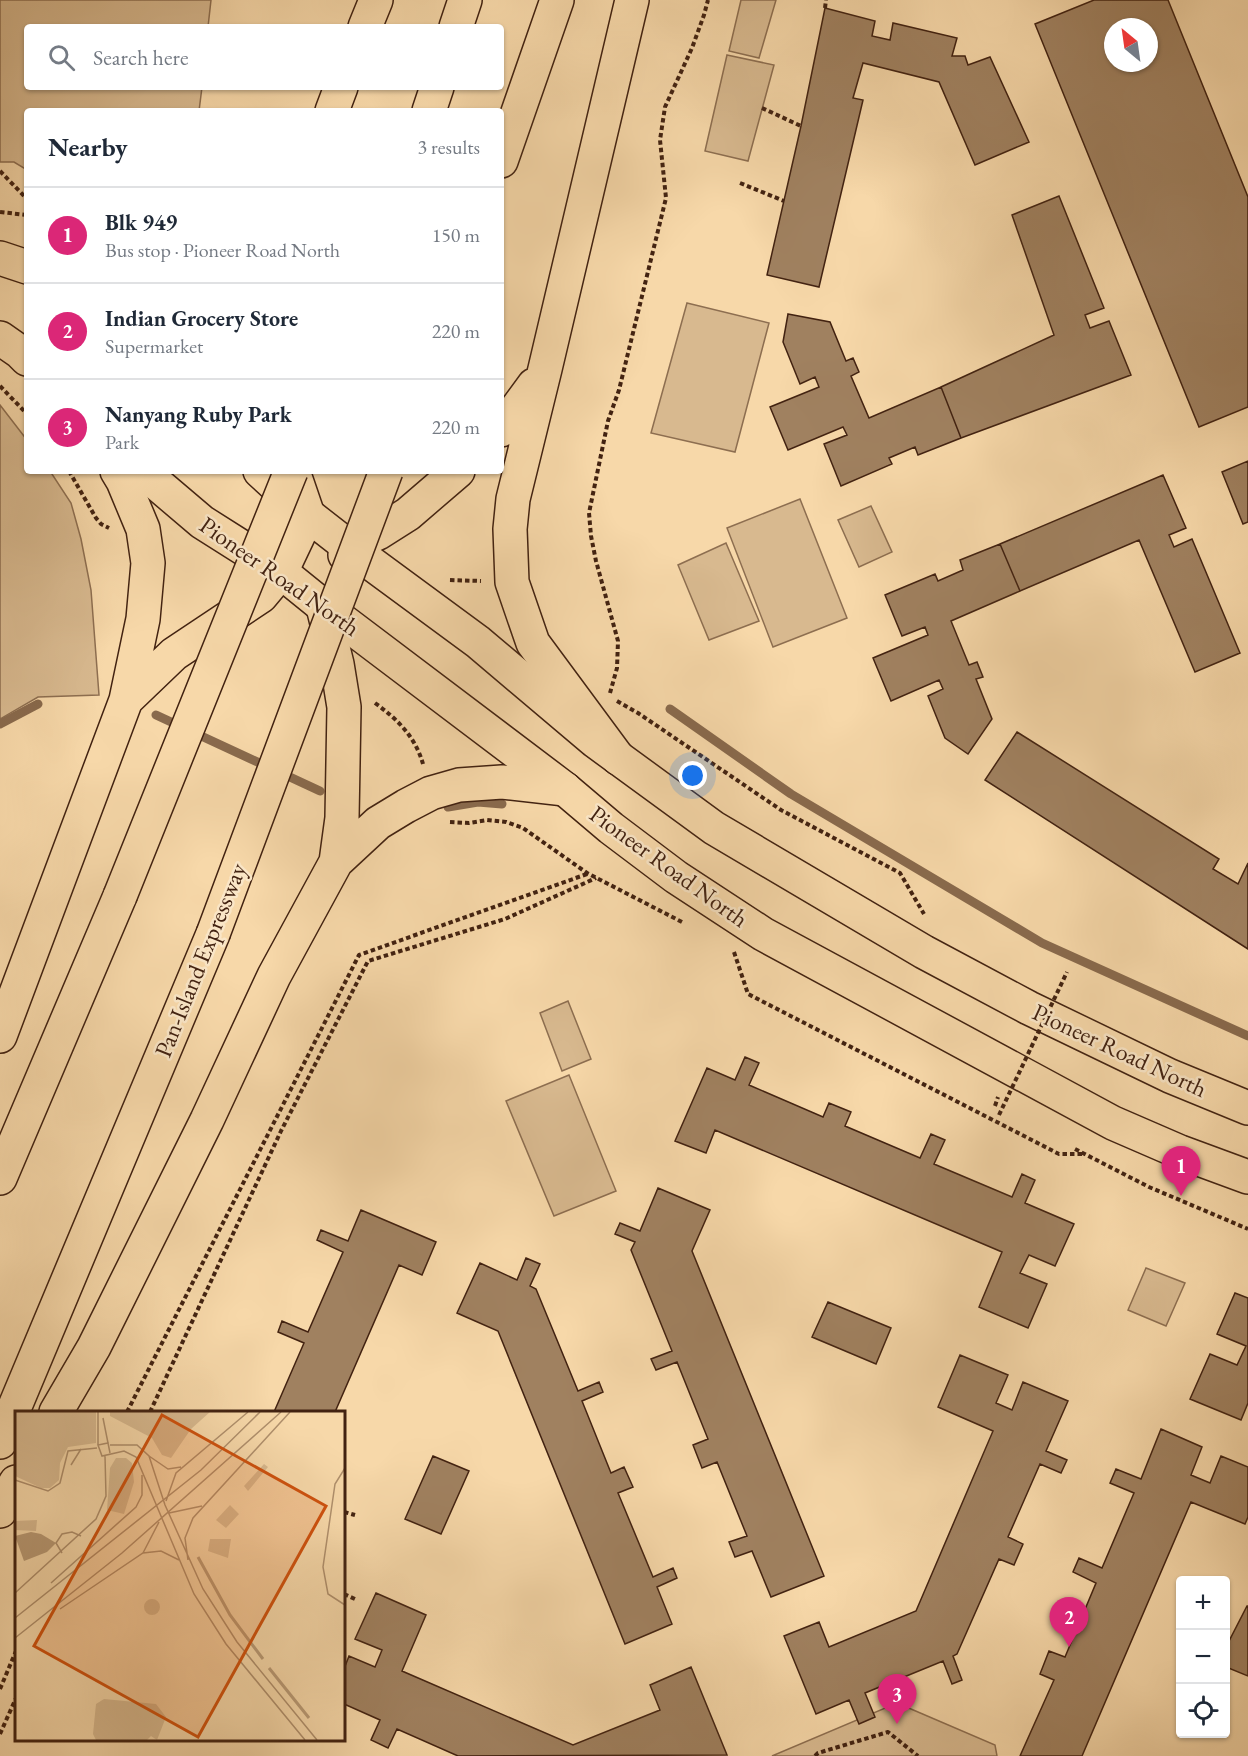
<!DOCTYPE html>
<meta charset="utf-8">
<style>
:root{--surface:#fff;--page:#f6f6f7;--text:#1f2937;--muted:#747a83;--line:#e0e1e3;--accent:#db2777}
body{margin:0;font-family:"EB Garamond",serif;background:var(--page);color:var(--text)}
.controls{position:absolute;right:18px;bottom:18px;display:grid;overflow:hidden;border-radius:6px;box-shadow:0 2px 4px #0004}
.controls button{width:54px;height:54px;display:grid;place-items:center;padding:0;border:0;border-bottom:2px solid var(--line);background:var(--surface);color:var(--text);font:30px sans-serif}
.compass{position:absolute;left:1104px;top:18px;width:54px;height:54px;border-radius:50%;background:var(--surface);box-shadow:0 2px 4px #0004;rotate:331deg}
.you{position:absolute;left:693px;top:776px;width:21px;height:21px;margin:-15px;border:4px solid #fff;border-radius:50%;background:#1a73e8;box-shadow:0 0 0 9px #1a73e833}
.badge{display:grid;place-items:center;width:39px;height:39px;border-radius:50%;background:var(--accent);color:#fff;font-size:20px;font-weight:700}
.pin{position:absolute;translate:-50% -50px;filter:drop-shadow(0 2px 3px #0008)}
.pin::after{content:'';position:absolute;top:32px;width:21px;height:18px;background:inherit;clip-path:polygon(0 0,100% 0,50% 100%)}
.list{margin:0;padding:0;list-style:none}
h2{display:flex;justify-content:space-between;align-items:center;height:78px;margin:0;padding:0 24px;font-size:26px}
h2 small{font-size:20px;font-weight:400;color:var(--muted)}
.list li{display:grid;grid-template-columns:39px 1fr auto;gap:18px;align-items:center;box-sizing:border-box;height:96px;padding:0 24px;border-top:2px solid var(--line)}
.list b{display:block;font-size:22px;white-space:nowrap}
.list p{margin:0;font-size:20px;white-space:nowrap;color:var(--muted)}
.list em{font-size:20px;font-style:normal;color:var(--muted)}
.icon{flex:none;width:33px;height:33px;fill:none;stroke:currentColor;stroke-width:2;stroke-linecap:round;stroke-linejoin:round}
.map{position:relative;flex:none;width:1248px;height:1756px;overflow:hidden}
.search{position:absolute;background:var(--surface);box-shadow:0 2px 4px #0004;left:24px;top:24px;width:480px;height:66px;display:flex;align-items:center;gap:15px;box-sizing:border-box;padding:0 21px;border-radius:6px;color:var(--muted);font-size:22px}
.panel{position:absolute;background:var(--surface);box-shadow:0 2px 4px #0004;left:24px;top:108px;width:480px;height:366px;border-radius:6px}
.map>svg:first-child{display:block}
</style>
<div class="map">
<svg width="1248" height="1756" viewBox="0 0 1248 1756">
<rect width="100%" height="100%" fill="#f7d8a9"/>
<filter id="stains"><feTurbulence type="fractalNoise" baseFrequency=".00333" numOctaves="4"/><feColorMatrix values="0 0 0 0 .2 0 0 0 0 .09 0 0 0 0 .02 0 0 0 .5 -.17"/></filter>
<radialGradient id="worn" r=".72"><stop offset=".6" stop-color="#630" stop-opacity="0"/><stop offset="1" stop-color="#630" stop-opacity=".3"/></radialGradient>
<path fill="#d8b98f" stroke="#8d6e50" stroke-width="1.5" d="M0,0h211l-3,27h-181v60h175l-3,24h-172v59l-13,-8h-14z
M741,0h35l-17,58 -30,-7z
M727,55l47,10 -26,96 -43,-10z
M687,303l82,20 -34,129 -84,-19z
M0,405l27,35v31h23l21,32 10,36 10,51 8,105 -61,2 -38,22z
M800,499l47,119 -74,29 -46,-119z
M871,506l21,46 -33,15 -21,-47z
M726,543l33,78 -50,19 -31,-75z
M568,1001l23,58 -29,12 -22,-58z
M569,1075l47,116 -62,25 -48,-115z
M1146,1268l39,15 -19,43 -38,-16z
M897,1703l98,42 2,11h-225z"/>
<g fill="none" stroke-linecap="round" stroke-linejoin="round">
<path stroke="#896a4d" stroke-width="9" d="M670,709l121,85 251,149 206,93
M156,715l164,76
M0,724l38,-20
M448,807l30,-5 24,2"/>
</g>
<path fill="#a08160" stroke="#422211" stroke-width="1.5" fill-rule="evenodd" d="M1094,0h74l80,197v210l-49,20 -164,-403zM1113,27h36v36h-36z
M825,8l50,13 -3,15 18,4 3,-17 64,15 -5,18h13l3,9 22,-8 39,85 -54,23 -36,-83 -76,-19 -10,35 10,2 -44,187 -52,-12 34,-149z
M1059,196l45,112 -19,7 5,13 19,-7 22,54 -170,63 -20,-51 113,-52 -42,-120z
M788,314l42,8 16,39 7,-3 6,14 -8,4 18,42 72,-31 20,51 -43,17 -3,-8 -26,11 3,6 -51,22 -17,-42 23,-9 -4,-8 -55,23 -18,-43 49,-20 -4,-10 -15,7 -17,-42z
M1248,461v61l-5,2 -21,-52z
M1163,475l23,53 -17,7 5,12 18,-8 48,114 -45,19 -56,-132 -119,51 -20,-47z
M1000,544l20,47 -69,30 18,44 8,-3 6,15 -7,2 16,40 -24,35 -23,-16 -17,-42 15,-7 -4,-9 -48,21 -18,-43 55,-23 -3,-8 -23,9 -17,-41 50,-21 3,7 25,-11 -3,-10z
M1017,732l202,127 -6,10 25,15 10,-21v86l-263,-169z
M745,1057l14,6 -10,22 74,32 6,-14 22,9 -6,14 75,32 11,-24 14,6 -11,24 78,33 10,-23 13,6 -10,23 49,21 -19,42 -26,-11 -9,18 27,11 -19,44 -49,-21 23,-55 -287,-122 -9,23 -31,-12 32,-73 28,12z
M658,1188l52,22 -18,41 132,325 -53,21 -19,-46 -17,6 -6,-15 18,-6 -30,-74 -15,6 -9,-23 15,-6 -31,-77 -21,8 -5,-11 21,-8 -41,-101 4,-8 -20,-8 5,-11 20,8z
M361,1210l75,32 -14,33 -23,-10 -64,147h-61l30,-69 -26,-11 4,-11 26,11 35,-80 -26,-12 4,-10 27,11z
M526,1258l14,6 -10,22 6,3 42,102 21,-9 4,10 -21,9 29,72 13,-6 9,20 -15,6 35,84 20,-9 4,10 -20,9 15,37 -47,20 -127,-313 -41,-18 23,-50 37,17z
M1235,1293l13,5v105l-7,17 -51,-21 20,-45 27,11 9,-19 -29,-12z
M828,1302l63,26 -15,36 -64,-27z
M960,1355l48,20 -12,28 16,7 11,-28 45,19 -22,50 21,9 -6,13 -21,-9 -32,73 15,7 -9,21 -15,-6 -42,95 -4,2 9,24 -10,4 -9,-23 -78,32 10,24 -16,7 -10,-24 -33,14 -32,-78 35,-14 10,25 87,-36 77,-180 -55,-24z
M1161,1429l41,18 -11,28 19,8 11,-27 27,11v50l-3,7 -54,-22 -109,254h-62l34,-76 -14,-6 9,-23 16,6 31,-74 -23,-11 6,-14 23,10 32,-75 -24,-10 6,-14 25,10z
M433,1456l36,15 -28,63 -36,-15z
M376,1593l50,22 -24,56 171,74 87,-35 -10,-25 41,-18 36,88 -269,1 -61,-27 -9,19 -17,-8 9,-20 -36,-16v-35l5,-13 26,11 7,-17 -27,-11z
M1247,1606h1v70l-22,-9v-20z"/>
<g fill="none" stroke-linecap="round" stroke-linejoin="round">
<defs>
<path id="primary" d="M0,258l27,9
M0,338l20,14 7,7
M142,471l60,51 79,50 42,34 242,183 46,39 65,49 87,57 350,189 67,29 68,25
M260,471l48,44 41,32 129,95 117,99 119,87 210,124 105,56 141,68 78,32"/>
<path id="highway" d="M365,27l11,-27
M456,27l9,-27
M332,111l9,-24
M429,111l8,-24
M501,161l56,-161
M501,430l33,-45
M345,555l4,-8 29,-14 30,-19 50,-43
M324,611l13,53 7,43 -2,111 -6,44
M126,700l48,-46 87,-58 20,-24 27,-57 -15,-44
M618,758l-85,-115 -21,-61 -2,-53 3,-30 32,-130 87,-369
M0,1036l126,-336 17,-81 5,-56 -5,-34 -20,-48 -6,-10
M0,1178l120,-282
M56,1412l38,-65 113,-227 67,-144 62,-114 42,-39 28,-17 25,-13 28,-8 43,-3 63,7
M0,1442l213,-508
M0,1511l16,-29"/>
</defs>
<use href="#primary" stroke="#422211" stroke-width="36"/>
<use href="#highway" stroke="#422211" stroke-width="36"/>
<path stroke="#422211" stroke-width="4" stroke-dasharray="4.5 3" stroke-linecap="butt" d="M825,8l1,-8
M762,108l39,18
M0,171l27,28
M740,183l44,18
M0,212l27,3
M0,386l27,28
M69,471l27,47 5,6 8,4
M450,580l31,1
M610,693l7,-25 1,-27 -22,-80 -5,-25 -2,-23 19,-92 11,-31 47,-192 -6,-58 5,-33 27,-59 12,-33 4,-15
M617,701l21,12 143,97 119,63 24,41
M375,703c22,16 40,33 48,61
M450,822l19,1 18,-3 19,2 17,6 64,45 95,49
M734,952l14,42 311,160h23
M995,1106l3,-9
M1075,1149l74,38 99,42
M127,1412l232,-457 228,-81
M150,1412l131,-281 87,-170 137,-42 91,-41
M344,1512l11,3
M344,1594l13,6
M0,1689l16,-38
M0,1734l16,-36
M815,1756l3,-3 70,-21 30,24"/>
<use href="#primary" stroke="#f7d8a9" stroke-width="33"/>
<use href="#highway" stroke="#f7d8a9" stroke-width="33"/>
<defs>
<path id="highway-bridge" d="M120,896l171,-425
M213,934l173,-463"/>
</defs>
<use href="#highway-bridge" stroke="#422211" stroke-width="36" stroke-linecap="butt"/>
<path stroke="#422211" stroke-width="4" stroke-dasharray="4.5 3" stroke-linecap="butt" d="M999,1115l68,-143"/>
<use href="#highway-bridge" stroke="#f7d8a9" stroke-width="33"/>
</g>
<g text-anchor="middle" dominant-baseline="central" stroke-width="5" stroke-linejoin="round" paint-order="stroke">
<g font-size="24" fill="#422211" stroke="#fae6c7">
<text transform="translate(280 576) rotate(35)">Pioneer Road North</text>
<text transform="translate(669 866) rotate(36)">Pioneer Road North</text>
<text transform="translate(200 960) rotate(-68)">Pan-Island Expressway</text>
<text transform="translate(1120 1050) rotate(25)">Pioneer Road North</text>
</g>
</g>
<g transform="translate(15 1411)">
<rect width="330" height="330" fill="#f7d8a9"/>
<path d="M0,1h81v31l-28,4 -8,16 -1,17 -9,8h-9l-26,-12zM95,1h100l-19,17 -20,29 -9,-3 -10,-17 -42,-22zM101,47h10l6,5 2,19 -10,32 -17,-4 3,-42zM249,53l4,3 -20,24 -4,-5zM215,94l9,9 -13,14 -10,-8zM22,109l-1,11 -21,-1v-9zM195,128h21l-3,19 -20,-7zM129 196a8 8 0 1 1 16 0a8 8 0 1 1-16 0ZM89,288l52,5 10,13 -9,23 -6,-4 -4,4h-51l-3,-6 3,-30z" fill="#d8b98f"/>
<path d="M16,121l10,2 15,9 -9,9 -23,9 -9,-25z" fill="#b99a75"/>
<path fill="none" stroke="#b99a75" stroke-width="3" d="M183,146l32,58 33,44M254,257l40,50"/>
<path fill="none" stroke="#af8f6c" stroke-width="1.5" d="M83,1v33M88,7l5,25M95,34h27l12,11 16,49 38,84 34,53 80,98M95,42l-2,-10 -10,2 4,11 22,-5 12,6 58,137 32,50 79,96M134,45l19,13 13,-2M56,54l10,-16M330,57l-10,16 -12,83 5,27 17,11M0,69l33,11 12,-8 8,-32 29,-3M151,90l10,-28 72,-61M154,102l33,-7M47,142l-6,-10 6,-9 10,-2 9,4M128,142l16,-31M173,149l-3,-22 8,-20 97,-106M36,172l85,-76 6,-12v-20M0,182l81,-74 10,-23 -1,-40M45,198l83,-56 18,-2 18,9M0,207l186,-148 59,-58M0,227l107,-85 159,-141"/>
<path fill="#cf510d" fill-opacity="0.15" stroke="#cf510d" stroke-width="3" d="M147,4l164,91 -128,231 -164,-91z"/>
<rect width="330" height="330" fill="none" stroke="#422211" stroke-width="3"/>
</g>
<rect width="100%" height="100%" filter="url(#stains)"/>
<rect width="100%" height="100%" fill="url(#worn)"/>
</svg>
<div class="controls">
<button>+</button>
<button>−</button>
<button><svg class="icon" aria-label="locate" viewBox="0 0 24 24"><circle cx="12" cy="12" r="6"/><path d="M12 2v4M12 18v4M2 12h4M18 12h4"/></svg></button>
</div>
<svg class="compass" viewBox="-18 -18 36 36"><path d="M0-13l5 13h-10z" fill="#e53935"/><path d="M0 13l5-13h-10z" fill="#747a83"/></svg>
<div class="you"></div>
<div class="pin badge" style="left:1181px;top:1196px">1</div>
<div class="pin badge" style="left:1069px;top:1647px">2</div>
<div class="pin badge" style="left:897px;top:1724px">3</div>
<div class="search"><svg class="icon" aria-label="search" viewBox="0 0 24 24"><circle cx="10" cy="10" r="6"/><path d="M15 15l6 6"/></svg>Search here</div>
<section class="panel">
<h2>Nearby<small>3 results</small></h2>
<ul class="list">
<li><span class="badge">1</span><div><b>Blk 949</b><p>Bus stop · Pioneer Road North</p></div><em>150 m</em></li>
<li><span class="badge">2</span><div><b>Indian Grocery Store</b><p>Supermarket</p></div><em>220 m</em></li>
<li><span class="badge">3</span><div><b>Nanyang Ruby Park</b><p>Park</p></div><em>220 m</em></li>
</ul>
</section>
</div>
